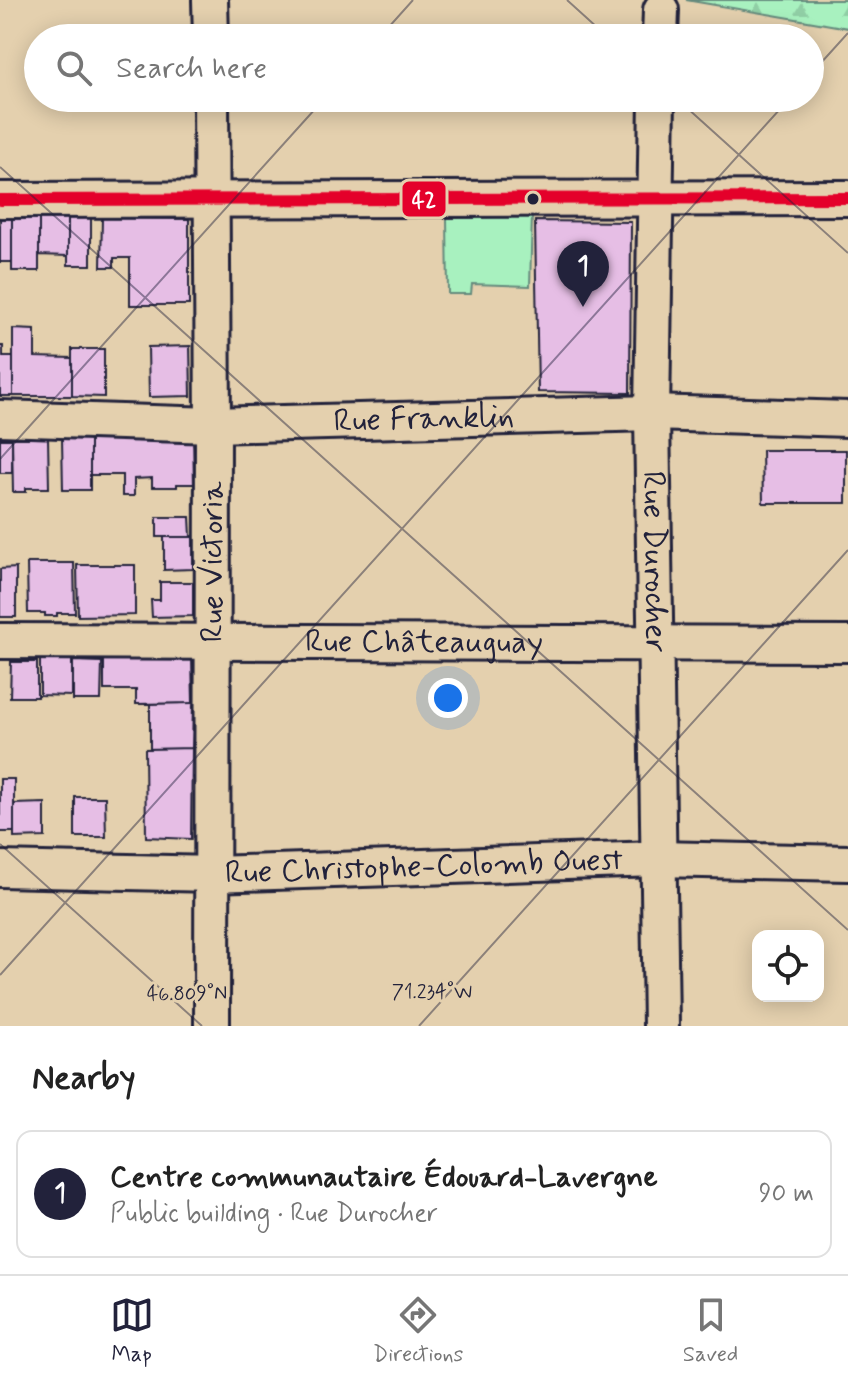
<!DOCTYPE html>
<meta charset="utf-8">
<style>
:root{--surface:#fff;--page:#f6f6f6;--text:#222;--muted:#767676;--line:#e0e0e0;--accent:#22223b}
body{margin:0;font-family:Mynerve,sans-serif;background:var(--page);color:var(--text)}
.controls{position:absolute;right:24px;bottom:24px;display:grid;overflow:hidden;border-radius:16px;box-shadow:0 4px 20px #0003}
.controls button{width:72px;height:72px;display:grid;place-items:center;padding:0;border:0;border-bottom:2px solid var(--line);background:var(--surface);color:var(--text);font:40px sans-serif}
.you{position:absolute;left:448px;top:698px;width:28px;height:28px;margin:-20px;border:6px solid #fff;border-radius:50%;background:#1a73e8;box-shadow:0 0 0 12px #1a73e833}
.badge{display:grid;place-items:center;width:52px;height:52px;border-radius:50%;background:var(--accent);color:#fff;font-size:26px;font-weight:700}
.pin{position:absolute;translate:-50% -66px;filter:drop-shadow(0 2px 4px #0008)}
.pin::after{content:'';position:absolute;top:42px;width:28px;height:24px;background:inherit;clip-path:polygon(0 0,100% 0,50% 100%)}
.list{margin:0;padding:0;list-style:none}
h2{display:flex;justify-content:space-between;align-items:center;height:104px;margin:0;padding:0 32px;font-size:34px}
h2 small{font-size:26px;font-weight:400;color:var(--muted)}
.list li{display:grid;grid-template-columns:52px 1fr auto;gap:24px;align-items:center;box-sizing:border-box;height:128px;margin:0 16px 16px;padding:0 16px;border:2px solid var(--line);border-radius:16px}
.list b{display:block;font-size:30px;white-space:nowrap}
.list p{margin:0;font-size:26px;white-space:nowrap;color:var(--muted)}
.list em{font-size:26px;font-style:normal;color:var(--muted)}
.icon{flex:none;width:44px;height:44px;fill:none;stroke:currentColor;stroke-width:2;stroke-linecap:round;stroke-linejoin:round}
.map{position:relative;flex:none;width:848px;height:1026px;overflow:hidden}
.search{position:absolute;background:var(--surface);box-shadow:0 4px 20px #0003;left:24px;right:24px;top:24px;height:88px;display:flex;align-items:center;gap:20px;box-sizing:border-box;padding:0 28px;border-radius:44px;color:var(--muted);font-size:30px}
.sheet{height:248px;background:var(--surface)}
nav{display:flex;justify-content:space-around;align-items:center;box-sizing:border-box;height:112px;border-top:2px solid var(--line);background:var(--surface);font-size:22px;color:var(--muted)}
nav a{display:grid;justify-items:center;gap:4px}
nav .on{color:var(--accent)}
.map>svg:first-child{display:block}
</style>
<div class="map">
<svg width="848" height="1026" viewBox="0 0 848 1026">
<defs>
<pattern id="forest-firs" width="22" height="20" patternUnits="userSpaceOnUse" patternTransform="scale(2)"><rect width="22" height="20" fill="#a8f1bf"/><path d="M5 1l3.5 6h-7zM16 11l3.5 6h-7z" fill="#90cea5"/></pattern>
</defs>
<rect width="100%" height="100%" fill="#e4d0ae"/>
<filter id="ink" filterUnits="userSpaceOnUse"><feTurbulence type="fractalNoise" baseFrequency=".0125" numOctaves="2"/><feDisplacementMap in="SourceGraphic" scale="16" xChannelSelector="R" yChannelSelector="G"/><feConvolveMatrix kernelMatrix="1 2 1 2 8 2 1 2 1" color-interpolation-filters="sRGB"/></filter>
<g filter="url(#ink)">
<path fill="#a8f1bf" stroke="#658a7d" stroke-width="2" d="M532,216l-2,70 -58,-2 -1,10h-23l-1,-76z"/>
<path fill="url(#forest-firs)" stroke="#658a7d" stroke-width="2" d="M686,0h162v28z"/>
<path fill="#e6bee5" stroke="#22223b" stroke-width="2" d="M0,217h12v45h-12z
M12,217h27v54h-27z
M39,217l29,1v38l-29,-1z
M68,218h23v47h-23z
M102,218l87,1v86h-59v-47h-16v9h-13z
M535,221l96,1 -1,171 -92,-1z
M13,329l22,1v27l37,1v38h-59z
M0,346h3v11h10v39h-13z
M190,346l1,50 -42,1 -1,-50z
M72,349h32v48l-32,-1z
M90,433h103l1,51h-17v3h-25v-9l-18,1v17h-12v-21h-32z
M12,438h36l1,50h-23v4h-13z
M0,439h12v34h-12z
M62,439h28v51h-27z
M762,450h84v53h-83z
M157,517h33l1,20h-34z
M164,537h29v32l-29,1z
M27,563h47l1,50h-18v3h-12v-3h-17z
M77,565h58v50l-57,1z
M16,568v49h-16v-48z
M160,582h33v34l-41,1 -1,-17h9z
M192,658l1,45 -57,1v-14h-32v-30z
M40,659l32,1v36l-32,-1z
M73,661l29,1 -1,38h-28z
M11,662h26v35h-27z
M193,703l-1,45 -42,1v-45z
M192,748l-1,91 -45,-2 -1,-88z
M0,779h14v53h-14z
M75,797h30l1,40h-31z
M45,803v34l-31,1v-34z"/>
<g fill="none" stroke-linecap="round" stroke-linejoin="round">
<defs>
<g id="minor">
<path d="M210,0l1,38"/>
<path d="M660,38l1,-28"/>
<path d="M211,98l2,327 -1,601"/>
<path id="s1" d="M657,98l-5,315 9,613"/>
<path d="M0,200l848,-2"/>
<path id="s2" d="M0,418l213,7 439,-12 196,6"/>
<path id="s3" d="M0,641l848,3"/>
<path id="s4" d="M0,869l213,5 444,-15 191,4"/>
</g>
</defs>
<use href="#minor" stroke="#22223b" stroke-width="40"/>
<use href="#minor" stroke="#e4d0ae" stroke-width="34"/>
<defs>
<path id="bus-1" d="M0,200l848,-2"/>
</defs>
<use href="#bus-1" stroke="#e4d0ae" stroke-width="18"/>
<use href="#bus-1" stroke="#e4002b" stroke-width="12"/>
</g>
</g>
<path fill="none" stroke="#22223b" stroke-width="2" stroke-opacity="0.45" d="M567,0l42,38M379,38l34,-38M810,75l38,-42M676,98l172,155M0,167l848,763M0,459l325,-361M0,844l202,182M0,975l790,-877M419,1026l429,-476"/>
<circle fill="#22223b" stroke="#e4d0ae" stroke-width="3" cx="533" cy="199" r="7"/>
<g text-anchor="middle" dominant-baseline="central" stroke-width="6" stroke-linejoin="round" paint-order="stroke">
<g font-size="32" fill="#22223b" stroke="#e4d0ae">
<text stroke="none"><textPath href="#s2" startOffset="424">Rue Franklin</textPath></text>
<text transform="translate(213 562) rotate(-90)">Rue Victoria</text>
<text stroke="none"><textPath href="#s1" startOffset="464">Rue Durocher</textPath></text>
<text stroke="none"><textPath href="#s3" startOffset="424">Rue Châteauguay</textPath></text>
<text stroke="none"><textPath href="#s4" startOffset="424">Rue Christophe-Colomb Ouest</textPath></text>
</g>
</g>
<g font-size="20" text-anchor="middle" fill="#22223b" stroke="#e4d0ae" stroke-width="6" stroke-linejoin="round" paint-order="stroke">
<text x="432" y="998">71.234°W</text>
<text x="187" y="1000">46.809°N</text>
</g>
<rect stroke="#e4d0ae" stroke-width="3" x="401" y="180" width="46" height="38" rx="8" fill="#e4002b"/>
<g font-size="22" text-anchor="middle" font-weight="bold" fill="#fff">
<text x="424" y="207">42</text>
</g>
</svg>
<div class="controls">
<button><svg class="icon" aria-label="locate" viewBox="0 0 24 24"><circle cx="12" cy="12" r="6"/><path d="M12 2v4M12 18v4M2 12h4M18 12h4"/></svg></button>
</div>
<div class="you"></div>
<div class="pin badge" style="left:583px;top:307px">1</div>
<div class="search"><svg class="icon" aria-label="search" viewBox="0 0 24 24"><circle cx="10" cy="10" r="6"/><path d="M15 15l6 6"/></svg>Search here</div>
</div>
<section class="sheet">
<h2>Nearby<small></small></h2>
<ul class="list">
<li><span class="badge">1</span><div><b>Centre communautaire Édouard-Lavergne</b><p>Public building · Rue Durocher</p></div><em>90 m</em></li>
</ul>
</section>
<nav>
<a class="on"><svg class="icon" aria-label="map" viewBox="0 0 24 24"><path d="M3 6l6-2 6 2 6-2v14l-6 2-6-2-6 2zM9 4v14M15 6v14"/></svg>Map</a>
<a><svg class="icon" aria-label="directions" viewBox="0 0 24 24"><path d="M12 3l9 9-9 9-9-9zM9 14v-3h6M13 9l2 2-2 2"/></svg>Directions</a>
<a><svg class="icon" aria-label="saved" viewBox="0 0 24 24"><path d="M7 4h10v16l-5-4-5 4z"/></svg>Saved</a>
</nav>
